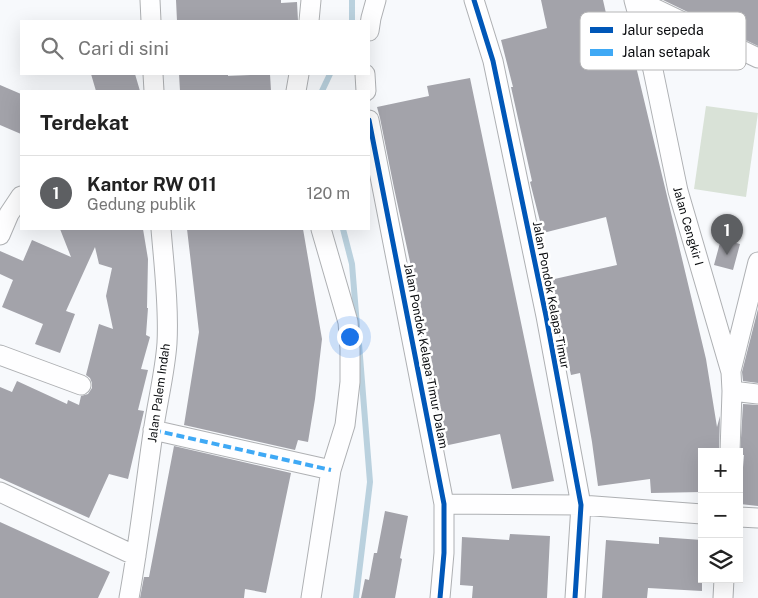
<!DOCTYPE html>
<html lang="id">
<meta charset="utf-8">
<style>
:root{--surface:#fff;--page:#f6f6f6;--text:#222;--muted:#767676;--line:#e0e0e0;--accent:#5d5f62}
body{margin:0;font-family:"Public Sans",sans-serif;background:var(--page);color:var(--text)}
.controls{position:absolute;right:15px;bottom:15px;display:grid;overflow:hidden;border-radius:0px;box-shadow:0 5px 20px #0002}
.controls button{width:45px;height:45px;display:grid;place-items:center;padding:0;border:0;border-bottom:1px solid var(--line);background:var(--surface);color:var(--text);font:25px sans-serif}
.you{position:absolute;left:349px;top:336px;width:18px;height:18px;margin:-12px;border:4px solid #fff;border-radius:50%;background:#1a73e8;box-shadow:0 0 0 8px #1a73e833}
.badge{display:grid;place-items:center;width:32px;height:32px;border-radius:50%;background:var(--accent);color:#fff;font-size:16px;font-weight:700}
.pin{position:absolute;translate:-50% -41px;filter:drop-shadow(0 1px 2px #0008)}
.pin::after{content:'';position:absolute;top:26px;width:18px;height:15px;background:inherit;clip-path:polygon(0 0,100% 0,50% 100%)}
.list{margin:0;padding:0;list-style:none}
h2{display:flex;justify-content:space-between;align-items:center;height:65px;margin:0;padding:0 20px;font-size:21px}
h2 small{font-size:16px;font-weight:400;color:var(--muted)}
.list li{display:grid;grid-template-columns:32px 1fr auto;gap:15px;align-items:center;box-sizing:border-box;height:75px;padding:0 20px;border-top:1px solid var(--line)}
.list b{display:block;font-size:19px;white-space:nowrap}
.list p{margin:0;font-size:16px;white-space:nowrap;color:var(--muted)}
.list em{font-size:16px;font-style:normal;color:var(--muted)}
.icon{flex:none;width:28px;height:28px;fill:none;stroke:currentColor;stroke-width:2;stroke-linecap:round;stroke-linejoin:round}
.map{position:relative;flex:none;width:758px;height:598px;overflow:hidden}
.search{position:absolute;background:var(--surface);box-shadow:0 5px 20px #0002;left:20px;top:20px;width:350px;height:55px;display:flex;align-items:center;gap:12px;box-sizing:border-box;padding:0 18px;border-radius:0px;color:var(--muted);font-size:19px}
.panel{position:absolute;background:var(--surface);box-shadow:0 5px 20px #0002;left:20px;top:90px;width:350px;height:140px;border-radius:0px}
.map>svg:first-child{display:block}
</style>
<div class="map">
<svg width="758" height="598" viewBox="0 0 758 598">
<rect width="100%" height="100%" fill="#f7f9fc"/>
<path fill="#d9e2d7" d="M706,106l52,7 -12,84 -52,-8z"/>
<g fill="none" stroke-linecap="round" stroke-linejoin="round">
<path stroke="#bad1de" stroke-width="6" d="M352,0v21
M322,91l8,-17
M343,229l9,35 5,62
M356,598l14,-116 -11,-138"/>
</g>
<path fill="#a3a3aa" d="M176,0h105v3l16,-1 1,19h-121z
M541,0h62l14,62 17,-4 72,301 11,68 3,-11 -1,36h-17v40l-51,1 -1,-14 -52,7 -6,-44 -12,-69 -9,2 -21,-95 67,-15 -11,-48 -63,16 -13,-51 2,-1 -21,-94h2l-12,-47 46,-12z
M663,0h95v46z
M91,74h44l5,17h-44z
M179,74h49v2l42,-2 1,17h-91z
M470,78l84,403 -42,8 -12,-55 -56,12 -16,-82 4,-1 -38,-175 -14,-70 -3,-11 52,-11 -2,-10z
M0,85l21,9v40l-21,-9z
M60,229h83l5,30 -1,49h1l-2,27 4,2 -9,32 7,1 -10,40 6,1 -16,68 -19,-5 -20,44 -89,-40v-91l12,5 5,-11 50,23 1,-4 11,5 2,-9 7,-2 4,-6v-5l-2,-5 -4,-3 13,-51 14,5 -7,-33 6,-28 -13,-4 -4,-17 -29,64 9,3 -15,39 -25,-9 8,-20 -41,-17 11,-27 -13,-6v-23l23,10 9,-21 39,17z
M187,229h116l19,110 -7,60 -7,43 -10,-2 -3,10 -111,-25 15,-93z
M721,239l19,5 -7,26 -19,-5z
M758,309v74l-15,-2 -1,-9z
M743,404l15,1v101l-18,-2 4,-49h-4z
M174,446l117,27 -25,120 -21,-4 -1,9h-104l4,-21h5z
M385,511l23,5 -8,42 2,1 -7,39h-34l4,-19 4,1 5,-27h3z
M0,522l110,50 -12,26h-98z
M510,534l40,2 -3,62h-75l1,-12 -13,-1 2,-48 47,3z
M659,537l43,3v51l-54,-3 -1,10h-45l4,-58 53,4z"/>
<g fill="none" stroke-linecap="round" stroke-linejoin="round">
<defs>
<path id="street" d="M150,0l1,21
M474,0l19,61 53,255 35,189 -6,93
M634,0l19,70 25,121 53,181 1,19 -2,61
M637,0l121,58
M309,21l2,-21
M369,31l2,-13 5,-18
M153,74l1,17
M365,74l1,17
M296,91l3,-17
M369,120l75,384v49l-4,45
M0,235l9,-21 12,-18
M0,355l81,30
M731,371l27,-109
M732,391l26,3
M153,430l178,40
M0,492l136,64
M444,504l137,1 121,9
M739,517l19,1
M129,598c10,-55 16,-110 24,-165 4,-30 12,-60 14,-90 2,-37 -3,-77 -6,-114
M311,598l20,-128 14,-45 5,-43v-33l-2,-27 -27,-93
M723,598l1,-19"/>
</defs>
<use href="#street" stroke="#aeb0b3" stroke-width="21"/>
<use href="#street" stroke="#fefeff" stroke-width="19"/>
<path stroke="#3fa9f5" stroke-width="4" stroke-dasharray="8 4" stroke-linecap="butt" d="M153,430l178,40"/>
<defs>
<path id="cycleway" d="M474,0l19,61 53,255 35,189 -6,93
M369,120l75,384v49l-4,45"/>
</defs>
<use href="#cycleway" stroke="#fff" stroke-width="8"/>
<use href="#cycleway" stroke="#0057b8" stroke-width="5"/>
</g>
<g text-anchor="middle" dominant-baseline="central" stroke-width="5" stroke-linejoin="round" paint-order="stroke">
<g font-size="12" fill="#0a0c0f" stroke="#fff">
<text transform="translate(688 226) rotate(74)">Jalan Cengkir I</text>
<text transform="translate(551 295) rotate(79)">Jalan Pondok Kelapa Timur</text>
<text transform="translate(426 356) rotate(79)">Jalan Pondok Kelapa Timur Dalam</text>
<text transform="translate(159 393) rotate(-82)">Jalan Palem Indah</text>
</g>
</g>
<rect x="580" y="12" width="166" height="58" rx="8" fill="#fff" stroke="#b6b6b7" stroke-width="1"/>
<rect x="590" y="27" width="23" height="6" fill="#0057b8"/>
<rect x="590" y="49" width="23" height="7" fill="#3fa9f5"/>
<g font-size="14" fill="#0a0c0f">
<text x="622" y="35">Jalur sepeda</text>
<text x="622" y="57">Jalan setapak</text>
</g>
</svg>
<div class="controls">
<button>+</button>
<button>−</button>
<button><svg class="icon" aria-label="layers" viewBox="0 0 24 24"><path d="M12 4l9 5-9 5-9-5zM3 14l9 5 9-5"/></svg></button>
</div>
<div class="you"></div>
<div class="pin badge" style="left:727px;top:255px">1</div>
<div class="search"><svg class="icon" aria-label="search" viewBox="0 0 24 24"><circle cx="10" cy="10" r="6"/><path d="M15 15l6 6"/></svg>Cari di sini</div>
<section class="panel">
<h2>Terdekat<small></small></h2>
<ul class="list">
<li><span class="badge">1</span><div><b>Kantor RW 011</b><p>Gedung publik</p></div><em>120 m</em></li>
</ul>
</section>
</div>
